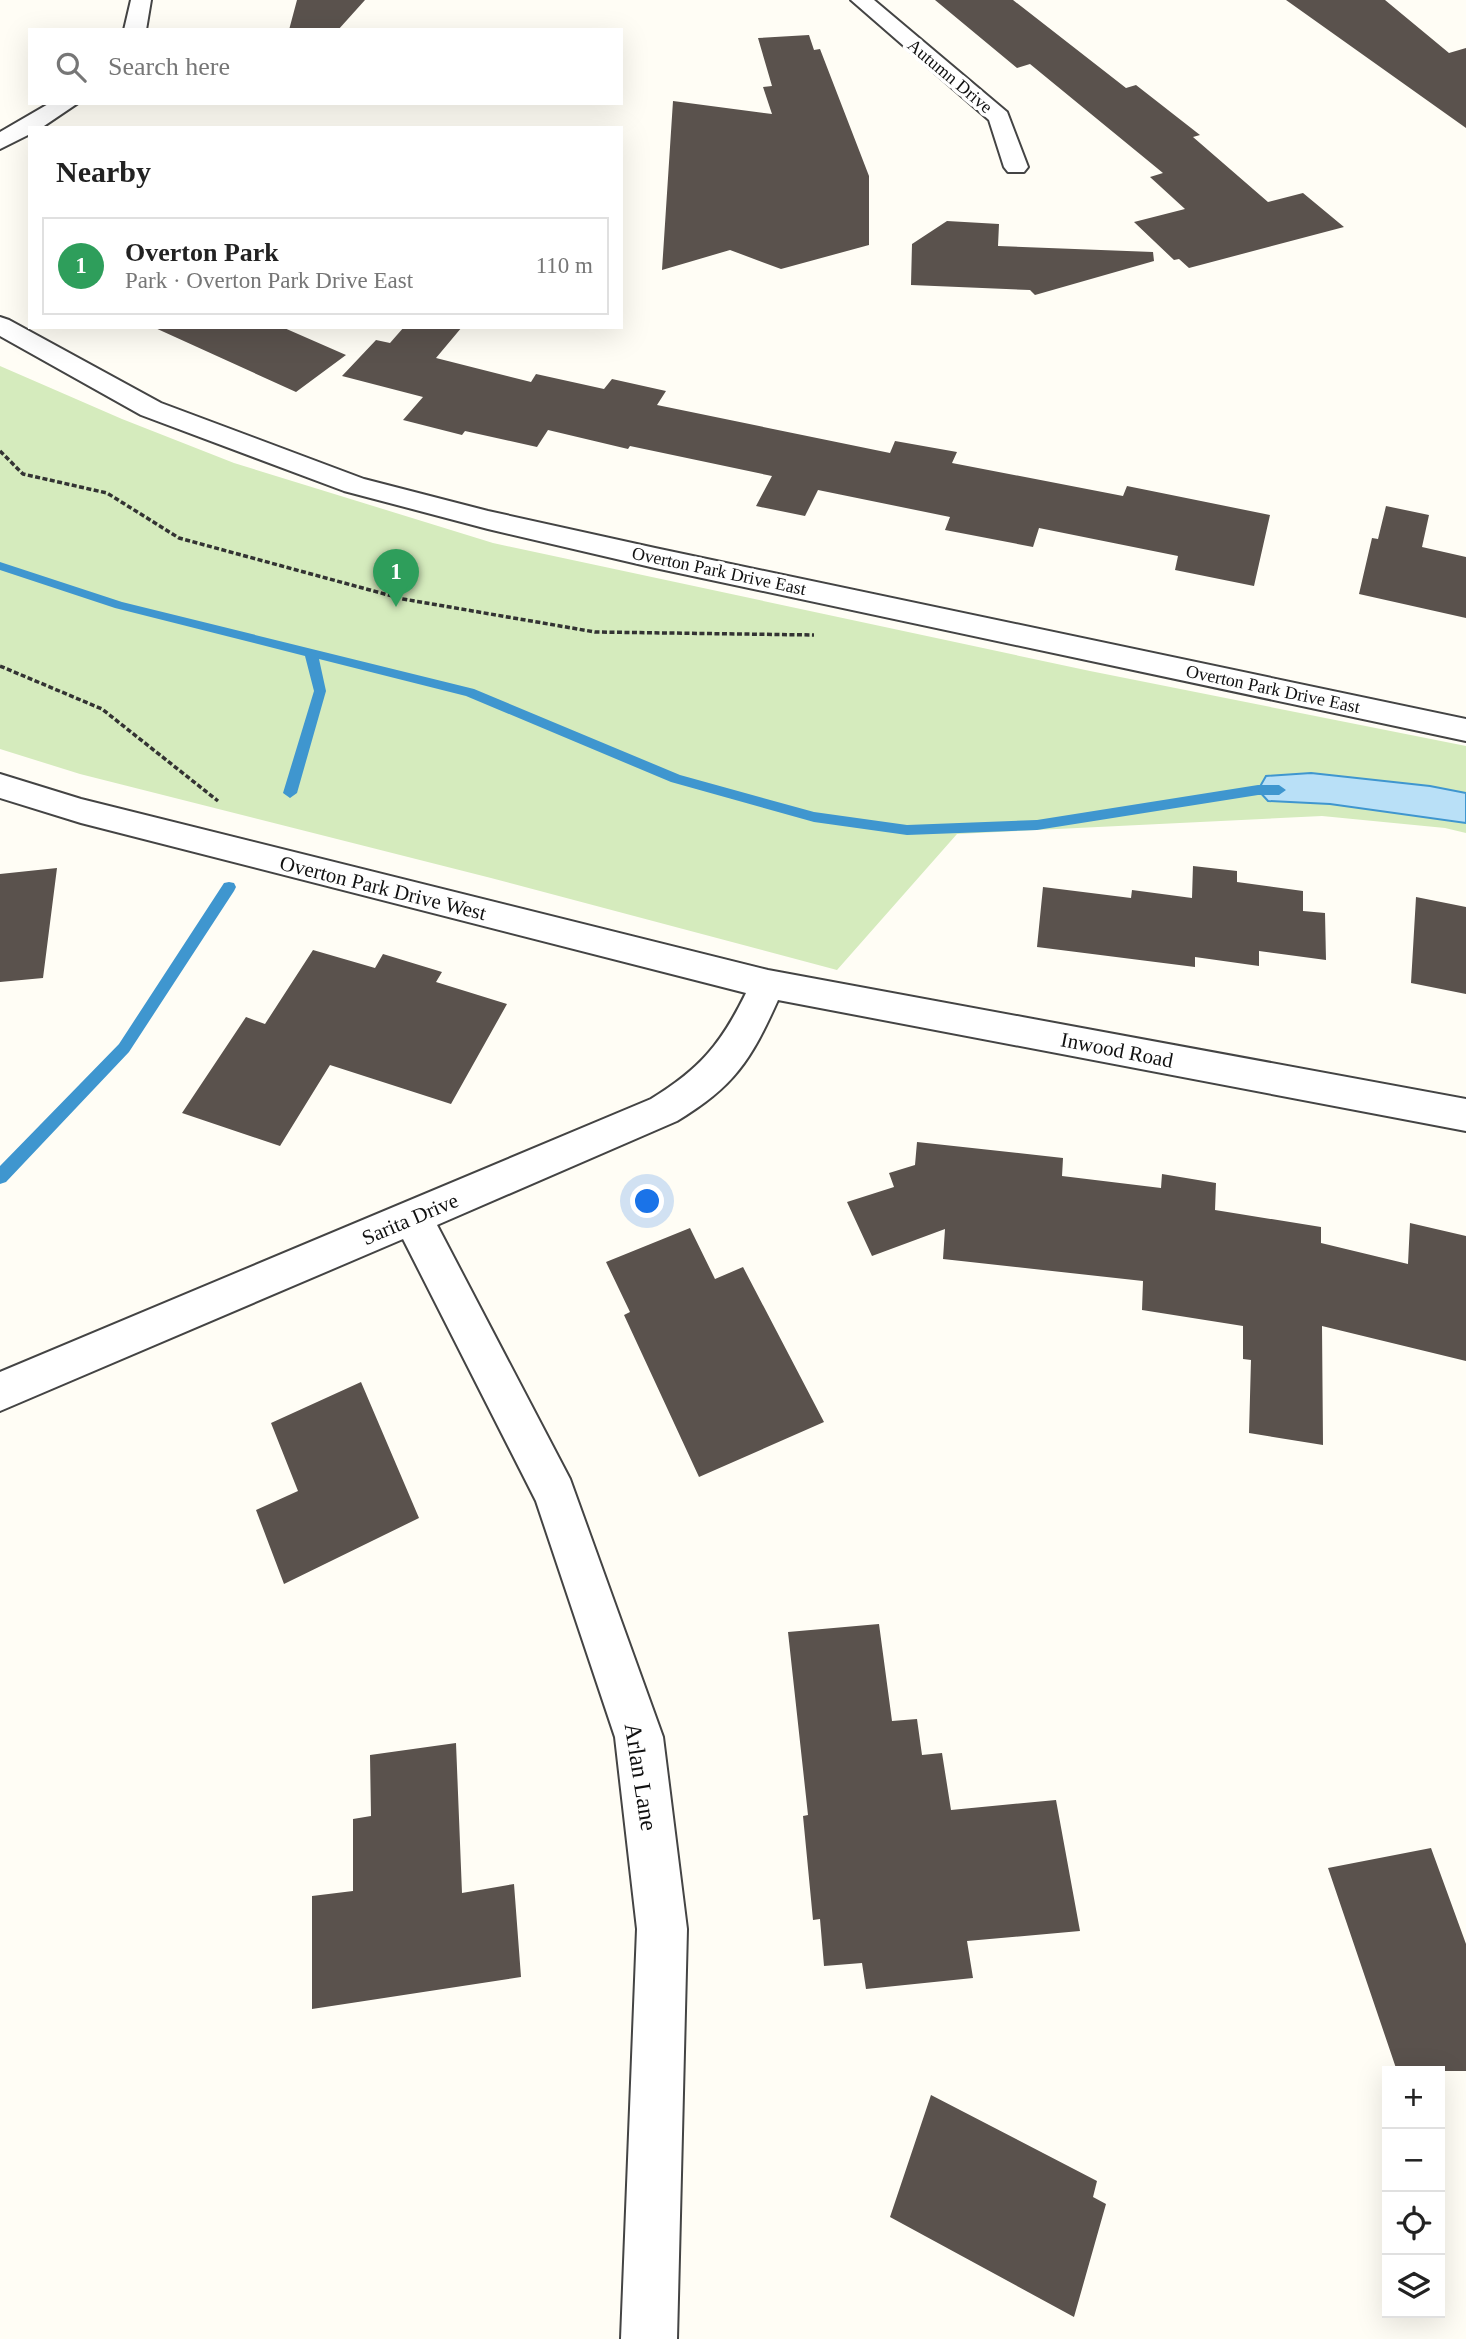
<!DOCTYPE html>
<meta charset="utf-8">
<style>
:root{--surface:#fff;--page:#f6f6f6;--text:#222;--muted:#767676;--line:#e0e0e0;--accent:#0b8043}
body{margin:0;font-family:Georgia,serif;background:var(--page);color:var(--text)}
.controls{position:absolute;right:21px;bottom:21px;display:grid;overflow:hidden;border-radius:0px;box-shadow:0 7px 28px #0002}
.controls button{width:63px;height:63px;display:grid;place-items:center;padding:0;border:0;border-bottom:2px solid var(--line);background:var(--surface);color:var(--text);font:35px sans-serif}
.you{position:absolute;left:648px;top:1202px;width:24px;height:24px;margin:-18px;border:5px solid #fff;border-radius:50%;background:#1a73e8;box-shadow:0 0 0 10px #1a73e833}
.badge{display:grid;place-items:center;width:46px;height:46px;border-radius:50%;background:var(--accent);color:#fff;font-size:23px;font-weight:700}
.pin{position:absolute;translate:-50% -58px;filter:drop-shadow(0 2px 4px #0008)}
.pin::after{content:'';position:absolute;top:37px;width:24px;height:21px;background:inherit;clip-path:polygon(0 0,100% 0,50% 100%)}
.list{margin:0;padding:0;list-style:none}
h2{display:flex;justify-content:space-between;align-items:center;height:91px;margin:0;padding:0 28px;font-size:30px}
h2 small{font-size:23px;font-weight:400;color:var(--muted)}
.list li{display:grid;grid-template-columns:46px 1fr auto;gap:21px;align-items:center;box-sizing:border-box;height:98px;margin:0 14px 14px;padding:0 14px;border:2px solid var(--line);border-radius:0px}
.list b{display:block;font-size:26px;white-space:nowrap}
.list p{margin:0;font-size:23px;white-space:nowrap;color:var(--muted)}
.list em{font-size:23px;font-style:normal;color:var(--muted)}
.icon{flex:none;width:38px;height:38px;fill:none;stroke:currentColor;stroke-width:2;stroke-linecap:round;stroke-linejoin:round}
.map{position:relative;flex:none;width:1466px;height:2339px;overflow:hidden}
.search{position:absolute;background:var(--surface);box-shadow:0 7px 28px #0002;left:28px;top:28px;width:595px;height:77px;display:flex;align-items:center;gap:18px;box-sizing:border-box;padding:0 24px;border-radius:0px;color:var(--muted);font-size:26px}
.panel{position:absolute;background:var(--surface);box-shadow:0 7px 28px #0002;left:28px;top:126px;width:595px;height:203px;border-radius:0px}
.map>svg:first-child{display:block}
</style>
<div class="map">
<svg width="1466" height="2339" viewBox="0 0 1466 2339">
<rect width="100%" height="100%" fill="#fffdf5"/>
<path fill="#d5ebbd" d="M0,366l122,53 112,44 259,80 597,128 376,75v87l-21,-5 -123,-12 -365,18 -120,136 -346,-92 -411,-104 -80,-25z"/>
<path fill="#b9e0f7" stroke="#3f96cf" stroke-width="2" d="M1311,773l119,13 36,7v30l-136,-19 -62,-3 -10,-11 8,-14z"/>
<g fill="none" stroke-linecap="round" stroke-linejoin="round">
<path fill="#3f96cf" fill-rule="evenodd" d="M0,562l122,40 352,87 206,86 134,37 93,13 130,-5 221,-35h21l7,5 -7,5h-21l-221,35 -130,5 -93,-13 -143,-40 -205,-86 -147,-37 7,32 -29,102 -7,5 -7,-5 31,-102 -9,-35 -190,-48 -115,-38z
M229,882l5,1 2,4 -2,4 -105,161 -123,130 -6,2v-18l119,-122 105,-161z"/>
</g>
<path fill="#5a524d" d="M297,0h68l-27,30h-49z
M935,0h78l113,88 10,-3 64,50 -7,2 75,65 35,-9 41,34 -155,41 -10,-9 -5,1 -40,-38 51,-13 -35,-32 13,-4 -133,-109 -13,4z
M1286,0h99l64,53 17,-5v80z
M809,35l5,15 6,-1 49,127v69l-88,24 -51,-19 -68,20 11,-169 99,13 -9,-27 9,-1 -14,-48z
M947,221l52,3 -1,22 155,6 1,9 -119,34 -5,-5 -119,-5 1,-41z
M153,327h129l64,28 -50,37z
M404,327h58l-26,31 95,24 5,-8 68,15 8,-10 54,12 -9,14 233,48 5,-12 62,11 -5,11 171,33 4,-10 143,29 -16,71 -79,-16 3,-14 -139,-28 -6,19 -88,-17 5,-13 -132,-27 -13,26 -49,-10 16,-30 -142,-30 -2,3 -80,-19 -11,17 -72,-16 -3,4 -59,-15 20,-23 -81,-21 34,-36 14,3z
M1386,506l43,9 -7,32 44,10v61l-107,-24 13,-56 6,1z
M1193,866l44,5v11l66,9v20l22,2 1,47 -67,-9v15l-64,-9v10l-158,-20 6,-60 88,11 1,-8 60,8z
M57,868l-14,110 -43,4v-108z
M1416,897l50,10v87l-55,-11z
M313,950l62,18 8,-14 59,18 -6,10 71,22 -56,100 -121,-39 -50,81 -98,-33 64,-96 19,7z
M917,1142l146,16 -1,18 99,12 1,-14 54,9 -1,27 106,17v16l87,21 2,-41 56,13v125l-144,-35 1,119 -74,-12 2,-73 -8,-1v-33l-101,-16 1,-29 -200,-22 2,-30 -73,27 -25,-54 47,-15 -5,-14 26,-8z
M690,1228l25,51 28,-12 81,155 -125,55 -75,-162 6,-3 -24,-50z
M361,1382l58,136 -135,66 -28,-74 42,-19 -27,-68z
M879,1624l13,97 25,-2 5,36 20,-2 9,57 105,-10 24,131 -113,10 6,37 -107,11 -4,-26 -38,3 -4,-47 -7,1 -10,-104 5,-1 -20,-183z
M456,1743l6,150 52,-9 7,93 -209,32v-113l41,-5v-72l18,-3 -1,-61z
M1431,1848l35,96v127h-69l-69,-203z
M931,2095l166,86 -4,16 13,7 -32,113 -184,-100z"/>
<g fill="none" stroke-linecap="round" stroke-linejoin="round">
<defs>
<path id="minor" d="M131,0h20l-5,30h-22z
M851,0h23l133,112 21,55 -4,5h-16l-4,-5 -15,-47z
M50,103h28l-37,25h-11v6l-30,15v-17z
M0,317l9,3 152,83 203,76 124,32 167,37 811,171v22l-811,-173 -167,-39 -144,-38 -203,-76 -141,-79z
M0,774l81,25 687,171 698,129v32l-688,-131c-27,60 -44,87 -101,121l-240,104 133,254 93,258 24,192 -10,410h-56l16,-410 -22,-192 -79,-236 -133,-262 -403,172v-39l651,-273c49,-30 70,-55 95,-106l-665,-170 -81,-25z"/>
</defs>
<use href="#minor" stroke="#444" stroke-width="4"/>
<path stroke="#333" stroke-width="3.5" stroke-dasharray="5 2.5" stroke-linecap="butt" d="M0,451l23,23 84,19 72,45 224,61 192,33 219,3
M0,666l102,43 116,92"/>
<use href="#minor" fill="#fff" fill-rule="evenodd"/>
</g>
<g text-anchor="middle" dominant-baseline="central" stroke-width="7" stroke-linejoin="round" paint-order="stroke">
<g font-size="18" fill="#111" stroke="#fff">
<text transform="translate(950 76) rotate(40)">Autumn Drive</text>
<text transform="translate(719 571) rotate(12)">Overton Park Drive East</text>
<text transform="translate(1273 689) rotate(12)">Overton Park Drive East</text>
</g>
<g font-size="21" fill="#111" stroke="#fff">
<text transform="translate(383 888) rotate(14)">Overton Park Drive West</text>
<text transform="translate(1117 1050) rotate(11)">Inwood Road</text>
<text transform="translate(410 1219) rotate(-23)">Sarita Drive</text>
</g>
<g font-size="24" fill="#111" stroke="#fff">
<text transform="translate(641 1777) rotate(81)">Arlan Lane</text>
</g>
</g>
</svg>
<div class="controls">
<button>+</button>
<button>−</button>
<button><svg class="icon" aria-label="locate" viewBox="0 0 24 24"><circle cx="12" cy="12" r="6"/><path d="M12 2v4M12 18v4M2 12h4M18 12h4"/></svg></button>
<button><svg class="icon" aria-label="layers" viewBox="0 0 24 24"><path d="M12 4l9 5-9 5-9-5zM3 14l9 5 9-5"/></svg></button>
</div>
<div class="you"></div>
<div class="pin badge" style="left:396px;top:607px;background:#2e9e5b">1</div>
<div class="search"><svg class="icon" aria-label="search" viewBox="0 0 24 24"><circle cx="10" cy="10" r="6"/><path d="M15 15l6 6"/></svg>Search here</div>
<section class="panel">
<h2>Nearby<small></small></h2>
<ul class="list">
<li><span class="badge" style="background:#2e9e5b">1</span><div><b>Overton Park</b><p>Park · Overton Park Drive East</p></div><em>110 m</em></li>
</ul>
</section>
</div>
